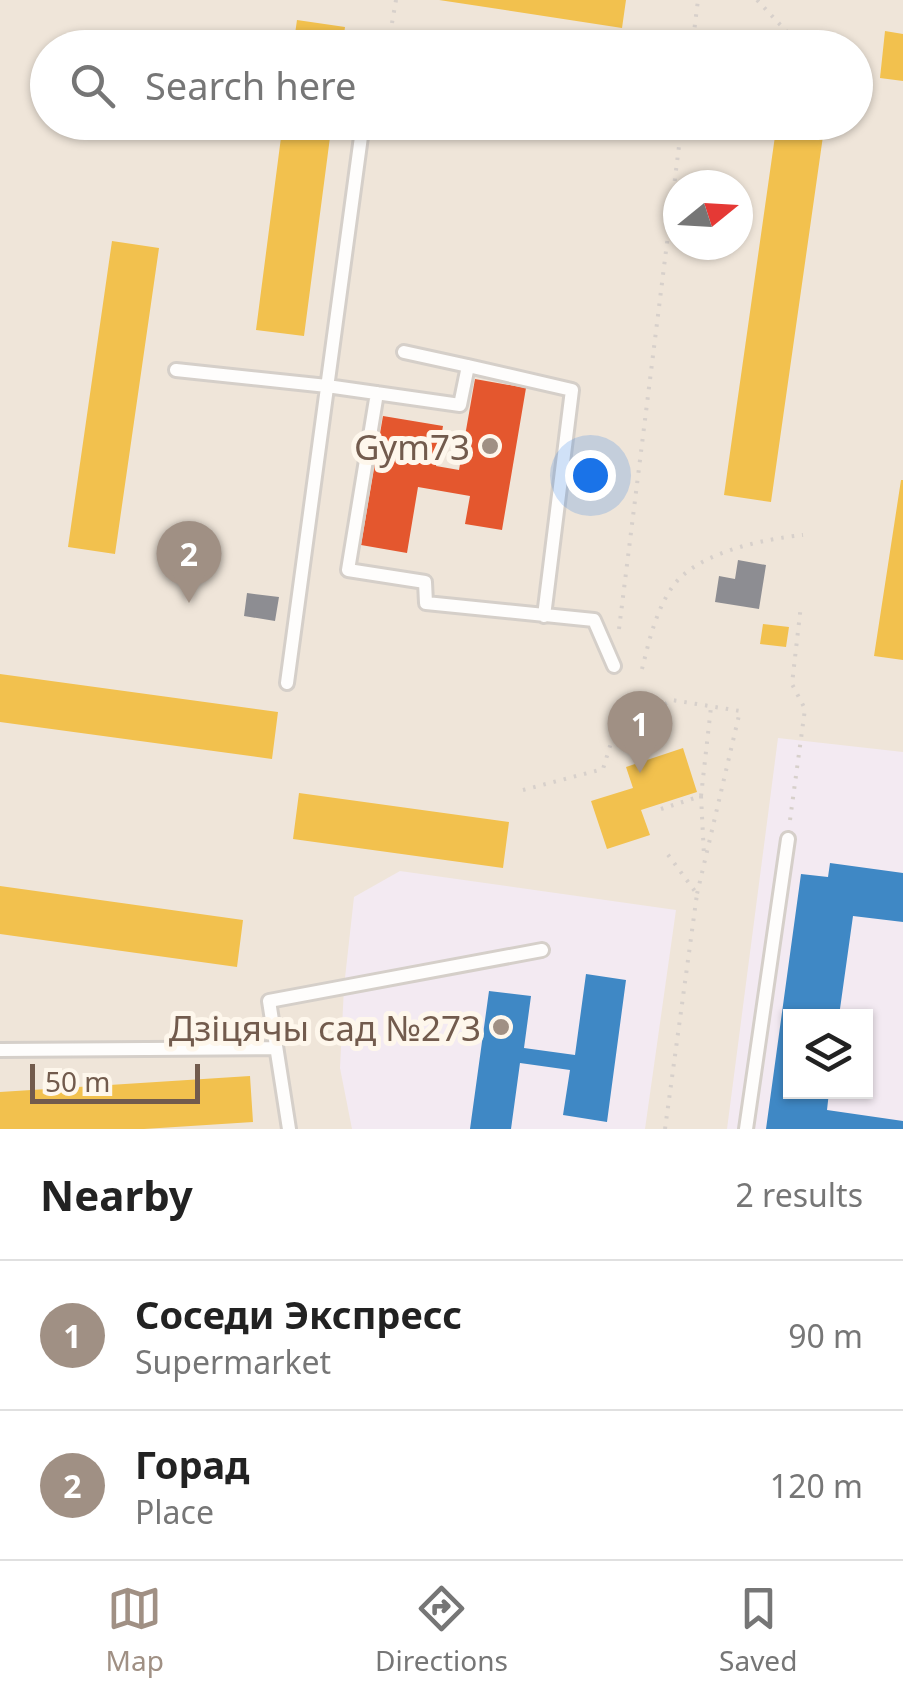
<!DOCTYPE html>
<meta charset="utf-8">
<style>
:root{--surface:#fff;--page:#f2f2f2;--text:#222;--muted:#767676;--line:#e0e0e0;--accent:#a09084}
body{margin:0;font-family:"Noto Sans",sans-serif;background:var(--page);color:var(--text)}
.controls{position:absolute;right:30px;bottom:30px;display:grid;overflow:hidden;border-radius:0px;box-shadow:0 2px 8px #0004}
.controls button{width:90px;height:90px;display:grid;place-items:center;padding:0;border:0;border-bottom:2px solid var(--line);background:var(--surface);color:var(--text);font:50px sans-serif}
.compass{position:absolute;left:663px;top:170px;width:90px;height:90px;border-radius:50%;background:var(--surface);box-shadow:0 2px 8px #0004;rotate:72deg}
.scale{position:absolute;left:30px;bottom:25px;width:170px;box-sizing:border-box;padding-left:10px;border:5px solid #725b4d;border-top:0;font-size:28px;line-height:35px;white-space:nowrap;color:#725b4d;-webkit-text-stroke:8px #fef7ec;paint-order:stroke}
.you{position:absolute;left:590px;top:475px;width:35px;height:35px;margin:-25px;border:8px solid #fff;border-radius:50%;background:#1a73e8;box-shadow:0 0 0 15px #1a73e833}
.badge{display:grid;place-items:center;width:65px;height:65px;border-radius:50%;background:var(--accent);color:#fff;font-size:32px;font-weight:700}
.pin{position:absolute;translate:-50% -82px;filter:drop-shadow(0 2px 5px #0008)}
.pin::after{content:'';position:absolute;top:52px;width:35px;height:30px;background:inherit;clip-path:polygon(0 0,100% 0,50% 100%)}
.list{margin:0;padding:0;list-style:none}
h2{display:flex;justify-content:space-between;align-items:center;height:130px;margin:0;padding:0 40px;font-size:42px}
h2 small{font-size:32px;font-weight:400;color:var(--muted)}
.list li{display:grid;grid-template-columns:65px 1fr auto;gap:30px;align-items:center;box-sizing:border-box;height:150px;padding:0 40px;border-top:2px solid var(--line)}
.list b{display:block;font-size:38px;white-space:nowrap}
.list p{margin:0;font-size:32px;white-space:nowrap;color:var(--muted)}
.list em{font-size:32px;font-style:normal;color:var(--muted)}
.icon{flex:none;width:55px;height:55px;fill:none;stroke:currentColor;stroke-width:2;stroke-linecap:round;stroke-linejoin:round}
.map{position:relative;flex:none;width:903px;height:1129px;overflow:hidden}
.search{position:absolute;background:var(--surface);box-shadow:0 2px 8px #0004;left:30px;right:30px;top:30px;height:110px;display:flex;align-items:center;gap:25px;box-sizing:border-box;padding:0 35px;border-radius:55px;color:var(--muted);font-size:38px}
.sheet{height:430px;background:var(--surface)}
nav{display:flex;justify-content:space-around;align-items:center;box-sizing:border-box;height:140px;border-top:2px solid var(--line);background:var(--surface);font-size:28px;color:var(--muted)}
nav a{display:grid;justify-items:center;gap:5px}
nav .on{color:var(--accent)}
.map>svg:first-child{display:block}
</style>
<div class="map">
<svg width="903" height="1129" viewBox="0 0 903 1129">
<rect width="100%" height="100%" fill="#f6f2eb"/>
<path fill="#efe5d9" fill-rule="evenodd" d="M0,0h903v1129h-903zM48,48h808v74h-808zM678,185h60v60h-60zM790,1016h76v76h-76z"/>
<path fill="#f3eaf2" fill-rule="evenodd" d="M778,738l125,14v377h-176zM790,1016h76v76h-76z
M400,871l276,39 -31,219h-293l-12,-61 4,-81 10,-90z"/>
<path fill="#f2c14e" d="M439,0h187l-4,28z
M297,20l48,7 -3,21h-49z
M885,31l18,3v47l-23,-3z
M283,122h49l-28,214 -48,-6z
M777,122h48l-54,380 -47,-7z
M112,241l47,7 -44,306 -47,-7z
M901,480h2v180l-29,-4z
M763,624l26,3 -3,20 -26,-3z
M0,674l278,38 -6,47 -272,-37z
M683,748l14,44 -56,18 9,25 -43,14 -16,-48 42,-13 -7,-21z
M299,793l210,29 -6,46 -210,-29z
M0,886l243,34 -6,47 -237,-33z
M250,1076l3,46 -109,7h-144v-37z"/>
<path fill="#e4572e" d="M475,379l51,9 -24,142 -37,-6 5,-28 -52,-9 -11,66 -46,-8 22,-129 60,10 -7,40 23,4z"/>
<path fill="#3f88c5" d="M830,863l73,10v49l-50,-6 -14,100h-49v76h39l-2,18 76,11v8h-137l35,-255 27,3z
M586,974l40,6 -19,142 -44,-7 7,-45 -50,-7 -9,66h-41l19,-138 42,5 -7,52 51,7z"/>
<path fill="#8d8d92" d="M738,560l28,5 -7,44 -44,-7 4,-26 16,3z
M247,593l32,4 -4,24 -31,-5z"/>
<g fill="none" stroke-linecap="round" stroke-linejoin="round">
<defs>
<path id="lane" d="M385,48l4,-5 46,-3 50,8
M404,352l64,14
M176,370l151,16 133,19 8,-39 104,24 -28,226
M377,393l-29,177 77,12 1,21 168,17 20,46
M287,683l76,-561
M0,1050l276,-2
M289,1129l-20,-128 273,-51
M746,1129l42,-290"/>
</defs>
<use href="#lane" stroke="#d5cfc9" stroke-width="18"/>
<path stroke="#d7d0cb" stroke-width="4" stroke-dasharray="2.5 8" stroke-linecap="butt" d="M757,0l45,48
M392,23l4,-23
M692,48l6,-48
M856,104l5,5
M619,629l63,-507
M642,669c7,-28 14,-59 31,-83 25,-34 91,-47 130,-51
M523,790l80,-21 11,-36 58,-33 68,11 -43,183
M701,796l3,60
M661,809l40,-13 10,-89
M790,820l15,-111 -13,-25 9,-79
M665,1129l32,-235 -31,-42"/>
<use href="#lane" stroke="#fefdfc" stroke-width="12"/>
</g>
<g fill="#a09084" stroke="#fef7ec" stroke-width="4">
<circle cx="490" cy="446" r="10"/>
<circle cx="501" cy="1027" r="10"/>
</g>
<g text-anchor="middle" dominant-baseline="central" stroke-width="10" stroke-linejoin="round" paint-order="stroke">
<g font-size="35" fill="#725b4d" stroke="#fef7ec" text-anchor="end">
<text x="470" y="446">Gym73</text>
<text x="481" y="1027">Дзіцячы сад №273</text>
</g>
</g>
</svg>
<div class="controls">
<button><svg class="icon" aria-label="layers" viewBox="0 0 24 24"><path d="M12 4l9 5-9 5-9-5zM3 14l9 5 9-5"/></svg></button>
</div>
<svg class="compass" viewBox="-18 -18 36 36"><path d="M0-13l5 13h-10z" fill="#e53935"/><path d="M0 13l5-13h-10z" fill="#767676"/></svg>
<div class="scale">50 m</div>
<div class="you"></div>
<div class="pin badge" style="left:640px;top:773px">1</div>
<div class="pin badge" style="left:189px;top:603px">2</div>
<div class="search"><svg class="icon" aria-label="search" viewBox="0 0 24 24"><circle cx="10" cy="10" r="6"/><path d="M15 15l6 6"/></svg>Search here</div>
</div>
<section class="sheet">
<h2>Nearby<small>2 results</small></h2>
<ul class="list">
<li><span class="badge">1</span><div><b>Соседи Экспресс</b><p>Supermarket</p></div><em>90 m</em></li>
<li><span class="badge">2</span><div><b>Горад</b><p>Place</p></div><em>120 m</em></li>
</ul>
</section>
<nav>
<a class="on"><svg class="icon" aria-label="map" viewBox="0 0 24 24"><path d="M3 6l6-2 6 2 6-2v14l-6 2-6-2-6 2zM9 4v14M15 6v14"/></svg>Map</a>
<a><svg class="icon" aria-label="directions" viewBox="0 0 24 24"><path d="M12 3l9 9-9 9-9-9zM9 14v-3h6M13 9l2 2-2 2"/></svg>Directions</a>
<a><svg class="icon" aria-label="saved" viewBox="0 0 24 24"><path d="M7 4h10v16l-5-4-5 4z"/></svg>Saved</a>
</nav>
